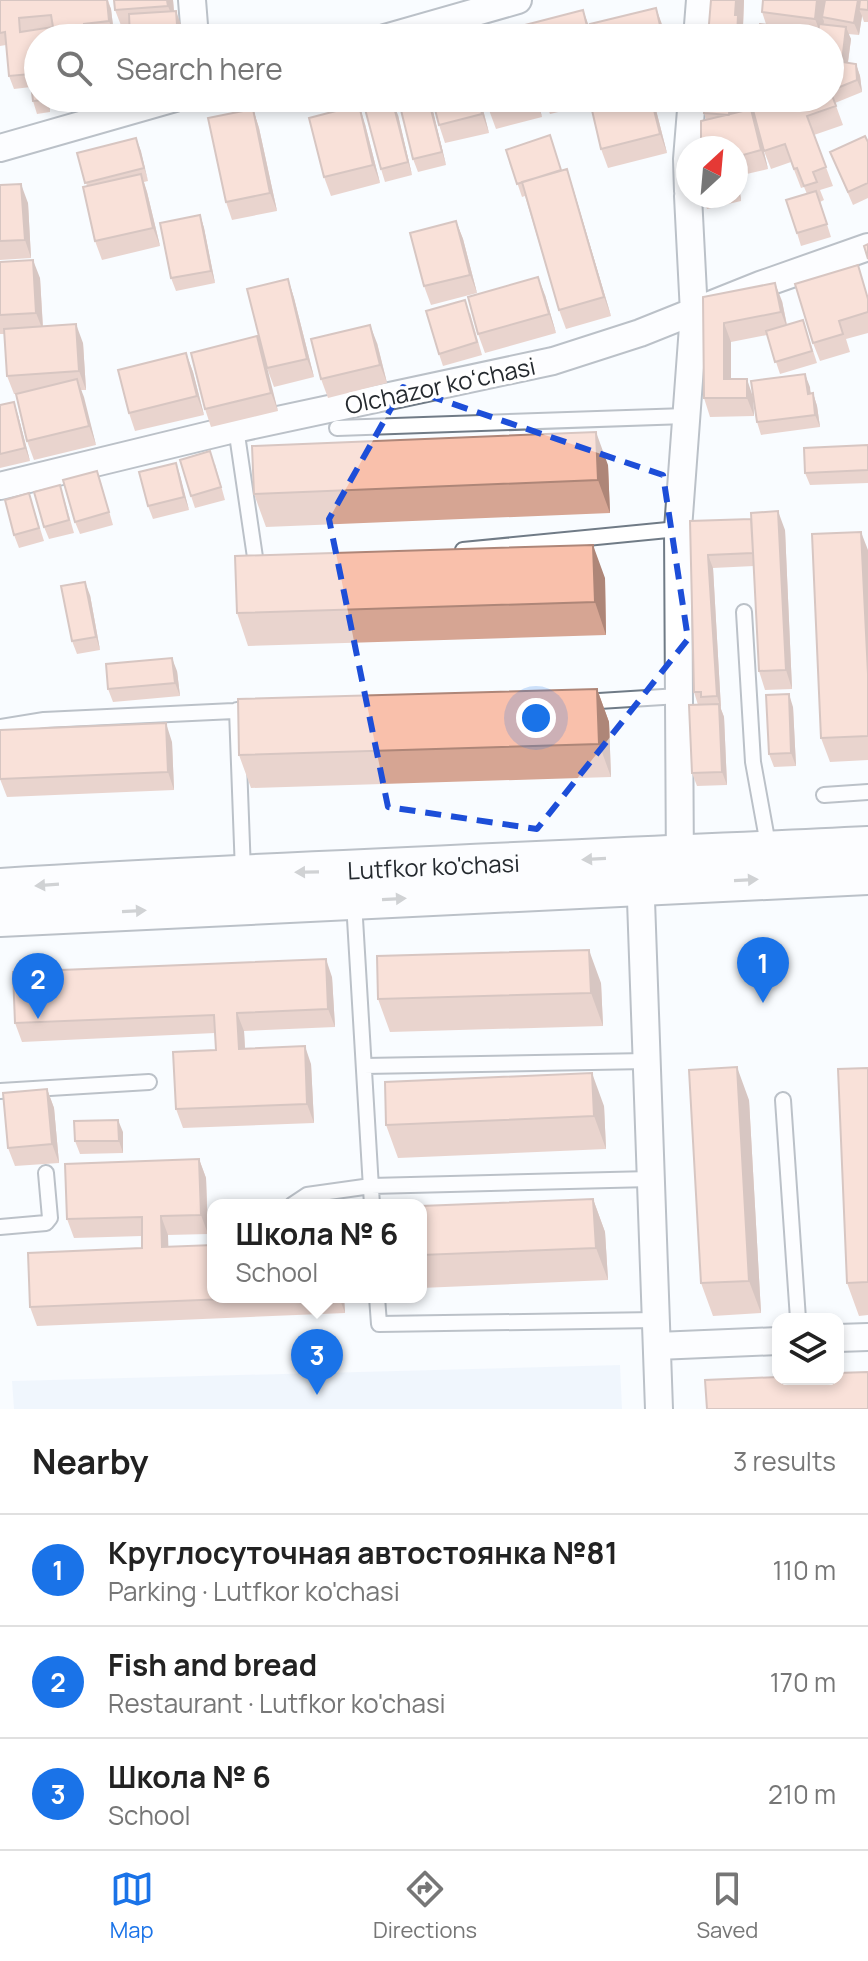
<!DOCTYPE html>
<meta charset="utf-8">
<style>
:root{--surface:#fff;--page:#f6f6f6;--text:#222;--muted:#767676;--line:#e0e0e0;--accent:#1a73e8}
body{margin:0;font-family:Manrope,sans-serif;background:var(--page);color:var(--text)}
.controls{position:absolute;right:24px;bottom:24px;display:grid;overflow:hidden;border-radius:16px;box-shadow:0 4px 12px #0003}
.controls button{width:72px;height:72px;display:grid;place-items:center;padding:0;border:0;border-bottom:2px solid var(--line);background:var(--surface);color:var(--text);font:40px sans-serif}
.compass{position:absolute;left:676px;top:136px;width:72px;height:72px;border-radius:50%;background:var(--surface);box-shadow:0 4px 12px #0003;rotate:26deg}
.you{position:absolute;left:536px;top:718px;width:28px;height:28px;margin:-20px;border:6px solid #fff;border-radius:50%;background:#1a73e8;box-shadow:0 0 0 12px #1a73e833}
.badge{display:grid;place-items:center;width:52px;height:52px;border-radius:50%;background:var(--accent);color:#fff;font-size:26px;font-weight:700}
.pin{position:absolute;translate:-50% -66px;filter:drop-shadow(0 2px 4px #0008)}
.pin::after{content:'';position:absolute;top:42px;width:28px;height:24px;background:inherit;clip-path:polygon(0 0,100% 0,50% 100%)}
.popup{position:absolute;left:207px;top:1199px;width:220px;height:104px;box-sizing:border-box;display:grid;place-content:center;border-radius:16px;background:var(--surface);filter:drop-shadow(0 2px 6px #0005);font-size:26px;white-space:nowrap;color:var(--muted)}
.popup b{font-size:30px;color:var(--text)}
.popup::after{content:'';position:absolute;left:50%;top:100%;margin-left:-16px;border:16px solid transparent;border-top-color:var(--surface)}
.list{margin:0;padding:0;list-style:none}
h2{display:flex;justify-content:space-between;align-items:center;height:104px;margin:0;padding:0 32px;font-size:34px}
h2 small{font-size:26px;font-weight:400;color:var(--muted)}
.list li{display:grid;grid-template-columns:52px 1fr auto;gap:24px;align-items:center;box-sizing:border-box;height:112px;padding:0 32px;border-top:2px solid var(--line)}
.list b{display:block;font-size:30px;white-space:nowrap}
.list p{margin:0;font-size:26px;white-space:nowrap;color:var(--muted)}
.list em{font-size:26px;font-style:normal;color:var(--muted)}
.icon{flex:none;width:44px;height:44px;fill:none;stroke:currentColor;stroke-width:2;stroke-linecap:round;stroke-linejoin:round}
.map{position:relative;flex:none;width:868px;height:1409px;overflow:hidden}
.search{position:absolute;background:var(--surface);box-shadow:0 4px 12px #0003;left:24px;right:24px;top:24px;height:88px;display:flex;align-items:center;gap:20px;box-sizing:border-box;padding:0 28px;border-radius:44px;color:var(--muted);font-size:30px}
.sheet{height:440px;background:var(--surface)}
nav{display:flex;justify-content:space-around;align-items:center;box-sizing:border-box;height:112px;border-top:2px solid var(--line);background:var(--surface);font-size:22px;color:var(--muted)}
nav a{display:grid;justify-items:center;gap:4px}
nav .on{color:var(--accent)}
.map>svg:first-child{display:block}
</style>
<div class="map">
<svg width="868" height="1409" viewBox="0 0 868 1409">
<rect width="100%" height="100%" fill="#f9fcff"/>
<path fill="#e5f0fb" d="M620,1365l2,44h-608l-2,-28z"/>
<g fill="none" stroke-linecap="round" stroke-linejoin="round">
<defs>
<path id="lane" d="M236,428l20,136
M337,428l349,-12
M463,550l215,-21
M744,612l9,150 16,88
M583,702l96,-6
M237,710l6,162
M0,727l44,-7 211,-10
M824,795l44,-3
M354,902l18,303
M364,1066l283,-5
M0,1091l149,-9
M783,1100l15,219
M292,1205l15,-10 64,-9 280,-7
M0,1227l46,-4 4,-5 -4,-45
M377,1297l2,27 277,-4"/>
<path id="street" d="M192,0l3,38
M385,38l133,-38
M697,38l3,-38
M0,148l175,-50
M688,191l-1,-32 5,-61
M0,486l226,-55 327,-70 87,-28 120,-48 108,-38
M640,872l19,537
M680,872l-2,-343 16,-216 -6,-117
M838,1338l30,-1
M657,1346l121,-5"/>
<g id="secondary">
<path id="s1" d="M0,888c289,-18 579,-28 868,-42"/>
<path d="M0,917l868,-42"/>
</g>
</defs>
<use href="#lane" stroke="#707b86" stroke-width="18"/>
<use href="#street" stroke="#707b86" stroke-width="30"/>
<use href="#secondary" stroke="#707b86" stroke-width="42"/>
<use href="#lane" stroke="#fff" stroke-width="14"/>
<use href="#street" stroke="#fff" stroke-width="26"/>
<use href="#secondary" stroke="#fff" stroke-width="38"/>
</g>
<path fill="#d6a593" d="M0,0h108l3,9 3,25 -26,2 -50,2v60h10l2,14 -13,2 -4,-13 -2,-14 -17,2 -5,-13 -3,-31 -6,1z
M114,0h59l1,11 9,19 -61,-2 -7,-18z
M711,0h33l-1,26 2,7v5h-36z
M868,0v22h-4l-2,-6 -3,19 -11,-1 3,5 -3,24 8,1 4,12 2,16 -27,11 8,22 -29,10 19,51 -13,4 4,10 -4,2 11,35 -30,9 -4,-13 10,-39 -3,-7 -3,1 -10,-26 -20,7 -7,-18 66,-53 -12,-61h-2l1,1 -51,-14 -4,-12z
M480,98l9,35 -44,10 -6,-18z
M537,98l5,19 -46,12 -7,-19z
M544,98h63l1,2 -58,14z
M432,107l14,58 -28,7 -5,-13z
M253,109l6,19 18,83 -45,9 -6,-18z
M751,109l7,18 10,42 -30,7 3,25 -34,8 -5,-13h34v-48l-30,-28 -2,-7h31z
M656,110l11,43 -59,15 -7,-19z
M398,115l14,60 -27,7 -4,-13z
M365,124l15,59 -49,13 -7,-19z
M136,138l12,43 -4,1 3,10 13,54 -58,14 -7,-19 -8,-55 -10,-33z
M868,142v56l-15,7 -23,-53z
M506,150l56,21 11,17 38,128 -45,13 -7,-19 -34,-114 -3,1z
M0,185l28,18 3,55 -31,2z
M200,215l4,13 11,55 -39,8 -5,-13z
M456,221l7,18 14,54 -46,12 -7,-19z
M0,262l40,16 3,49 40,16 3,47h-5l15,55 -62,15 -7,-19 -11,-47h-2l-7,-18 -2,-42h-5z
M288,279l6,19 20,79 -40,10 -7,-19z
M545,295l11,38 -71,20 -7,-19z
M868,295v38l-22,6 4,13 -30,9 -7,-18z
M703,297l79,4 5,24 20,7 10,31 -37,11 -13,-39 -36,7v37l22,18 1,19 -44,1 -6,-19z
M470,313l12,42 -39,11 -4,-12z
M257,336l21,75 -67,16 -6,-18z
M377,343l10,40 -59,15 -7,-19z
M186,353l7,19 11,43 -69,16 -6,-18z
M805,374l6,20 2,-1 4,13 3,21 -59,8 -4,-13z
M0,405l18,10 12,46 -30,7z
M868,445v38l-58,2 -5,-12z
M176,463l13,47 -36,9 -5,-13z
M215,464l10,36 -30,8 -4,-12z
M608,465l2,48 -344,14 -12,-33z
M101,483l12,42 -33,9 -5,-12z
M29,493l15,48 -25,7 -5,-13z
M64,498l10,35 -25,6 -5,-12z
M690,521l95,9 7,159 -27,1 -6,-19 -5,-105 -41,2 8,141 3,8 3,68 -30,1 -5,-13 6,-68 -4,-13z
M868,550v210l-38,2 -9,-24z
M605,578l1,57 -358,11 -11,-33z
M90,595l10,55 -23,4 -5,-13z
M177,671l3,25 -67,6 -5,-13z
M597,689l12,33 2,55 -360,11 -12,-33z
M793,707l3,59 -22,1 -5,-13z
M172,742l2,48 -167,7 -7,-18z
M332,977l3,50 -91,4 1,18 66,15 3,59 -131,5 -7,-19 40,-59 -1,-17 -193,9 -7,-19z
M601,983l2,43 -213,6 -12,-33z
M868,1068v247l-9,1 -12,-33z
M47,1089l7,19 5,55 -44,3 -7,-18z
M749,1100l12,213 -48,3 -12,-33z
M604,1106l2,43 -208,9 -12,-33z
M123,1132v21l-43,1 -5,-13z
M199,1159l7,19 2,56 -40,1v12l45,50h131l1,16 -308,13 -7,-19 112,-59v-12l-68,2 -7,-19z
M593,1199l12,33 3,48 -187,8v-82z"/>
<path fill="#ae8678" d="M107,0l4,9 3,25 -5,-13z
M167,0h6l2,24 -7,-18z
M736,0h8l-1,26 2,7v5h-8l-2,-23z
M817,0h9l-4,17 2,4 -2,16 -7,-18z
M858,0h4l-3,9 3,7 -3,19 -5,-12z
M656,8l7,19 2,11h-2z
M583,10l7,19 2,9h-2z
M176,11l7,19 1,8h-6z
M846,27l5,12 -5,36 -4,-13z
M856,64l4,12 2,16 -5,-12z
M45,98h3l2,14z
M429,98l3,9 14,58 -4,-13z
M478,98h2l9,35 -7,-19z
M535,98h2l5,19z
M651,98l5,12 11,43 -7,-19z
M730,98h6l-2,30 -5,-13z
M393,103l5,12 14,60 -4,-13z
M359,105l6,19 15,59 -7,-18z
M253,109l6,19 18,83 -7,-18z
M751,109l7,18 10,42 -7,-19z
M136,138l5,13 7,30 -4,-13z
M567,169l6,19 38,128 -7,-19z
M736,171l2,5 3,25 -5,-15z
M141,174l6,18 13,54 -7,-18z
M21,184l7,19 3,55 -6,-18z
M200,215l4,13 11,55 -4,-12z
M456,221l7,18 14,54 -7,-18z
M33,260l7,18 3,53 -7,-18z
M538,277l7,18 11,38 -7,-19z
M288,279l6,19 20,79 -7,-18z
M775,283l7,18 6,30 -7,-19z
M724,323l7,19v56l-7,-19z
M76,324l7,19 3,47 -7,-19z
M370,325l7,18 10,40 -7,-18z
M257,336l7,19 14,56 -7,-18z
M186,353l7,19 11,43 -7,-19z
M805,374l5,13 2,20 -4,-13z
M77,379l7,18 12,48 -7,-19z
M747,379l6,18 1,19 -7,-18z
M813,393l4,13 3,21 -5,-12z
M14,402l4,13 12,46 -5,-13z
M596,432l12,33 2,48 -12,-33z
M176,463l4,12 9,35 -5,-13z
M778,511l7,19 7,159 -6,-19z
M861,532l7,18v124z
M593,545l12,33 1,57 -11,-33z
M708,555l5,13 8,141 -4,-13z
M85,582l5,13 10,55 -4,-13z
M172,658l5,13 3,25 -5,-13z
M597,689l12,33 2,55 -12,-33z
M789,694l4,13 3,59 -5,-13z
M719,704l5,13 3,68 -5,-13z
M166,723l6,19 2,48 -6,-18z
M589,950l12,33 2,43 -12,-33z
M326,959l6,18 3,50 -7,-18z
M237,1013l7,18 2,36 -7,-18z
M305,1046l6,18 3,59 -7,-19z
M737,1067l12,33 12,213 -12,-32z
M592,1073l12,33 2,43 -12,-33z
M47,1089l7,19 5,55 -7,-19z
M118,1120l5,12v21l-4,-12z
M199,1159l7,19 2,56 -7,-19z
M593,1199l12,33 3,48 -12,-32z
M161,1216l7,19 1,31 -7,-19z
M339,1297h5l1,16z"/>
<path fill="#f9c0ab" stroke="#ae8678" stroke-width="2" fill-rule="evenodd" d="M0,0h107l2,21 -25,3 1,14h-47v60h7v2l-12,1 -3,-27 -21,2 -4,-44 -5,1zM51,15l2,12 -33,5 -1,-14z
M114,0h53l1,6 -53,4z
M711,0h25l-1,15h3l-1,23 -29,-2z
M763,0h54l-2,19 -53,-7z
M825,0h33l-4,23 -32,-6z
M860,0h8v10l-9,-1z
M656,8l7,30h-69l-4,-14z
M583,10l7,28h-62l-3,-13z
M176,11l2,27h-48l-1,-24z
M760,24l54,6 -1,8h-54z
M819,24l27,3 -4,35 14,2 1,16 -27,11v-53h-12z
M830,90l6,16 -29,10 19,51 -13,5 4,10 -13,4 -7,-18 -3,1 -9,-25 -21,7 -11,-41 33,-12h44z
M414,98h14l14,54 -29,7 -14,-57z
M432,98h46l4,16 -43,11z
M486,98h49v1l-46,11z
M624,98h27l9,36 -59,15 -10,-43z
M705,98h25l-1,17 -25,-2z
M393,103l15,59 -27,7 -16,-60z
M359,105l14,60 -49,12 -15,-59z
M253,109l17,84 -44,9 -18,-84z
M751,109l10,41 -25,7v-9h-35v-27z
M550,135l11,35 -44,14 -11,-34z
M865,136l3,6v41l-20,9 -18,-40z
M136,138l8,30 -59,15 -8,-30z
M567,169l37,128 -45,13 -37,-128z
M141,174l12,54 -58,13 -12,-54z
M21,184l4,56 -25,1v-56z
M816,191l11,33 -30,9 -11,-33z
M200,215l11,56 -40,7 -11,-55z
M456,221l14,54 -46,11 -14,-53z
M868,244v15l-4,-13z
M33,260l3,53 -36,2v-53z
M858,265l10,34v13l-29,9 4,13 -30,9 -18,-59z
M538,277l11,37 -71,20 -10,-37z
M288,279l19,80 -40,9 -20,-79z
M775,283l6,29 -57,11v56h23v19h-43l-1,-101z
M465,300l12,42 -38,12 -13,-43z
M803,320l9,31 -37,11 -9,-31z
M76,324l3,47 -72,5 -3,-47z
M370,325l10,40 -59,14 -10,-40z
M257,336l14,57 -66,16 -14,-56z
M186,353l11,43 -68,17 -11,-43z
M805,374l3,20 5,-1 2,22 -58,7 -6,-41z
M77,379l12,47 -62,15 -11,-47z
M14,402l11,46 -25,6v-49z
M596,432l2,48 -344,14 -2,-48z
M868,445v25l-63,3 -1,-25z
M210,451l11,36 -30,9 -11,-36z
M176,463l8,34 -36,9 -9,-34z
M97,471l12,41 -34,10 -12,-42z
M60,485l9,35 -25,7 -10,-35z
M29,493l10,35 -25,7 -9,-35z
M778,511l8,159 -27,1 -8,-158z
M751,519l2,34 -45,2 9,141 -16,1v-5h-7l-4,-171z
M861,532l7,142v62l-47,2 -9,-204z
M593,545l2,57 -358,11 -2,-57z
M85,582l11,55 -24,4 -11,-55z
M172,658l3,25 -67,6 -2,-25z
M597,689l2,55 -360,11 -1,-56z
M789,694l2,59 -22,1 -3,-59z
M719,704l3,68 -30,1 -3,-68z
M166,723l2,49 -168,7v-49z
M589,950l2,43 -213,6 -1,-43z
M326,959l2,50 -91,4 2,36 66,-3 2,58 -131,5 -3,-57 43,-2 -2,-35 -199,8 -2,-51z
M737,1067l12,214 -48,2 -12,-213z
M868,1068v214l-21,1 -9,-214z
M592,1073l2,43 -208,9 -1,-43z
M47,1089l5,55 -44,4 -5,-55z
M118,1120l1,21h-44l-1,-20z
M199,1159l2,56 -40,1 1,31 51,-2v52h61l-244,10 -2,-54 114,-5v-31l-75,2 -2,-55z
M593,1199l3,49 -175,7v-49z
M868,1372v37h-161l-2,-29 73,-3v2h60v-6z"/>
<defs><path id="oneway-solid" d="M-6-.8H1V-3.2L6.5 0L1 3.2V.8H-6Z" transform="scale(2)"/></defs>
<g fill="#9d9fa1">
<use href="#oneway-solid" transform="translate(594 859) rotate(177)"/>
<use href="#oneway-solid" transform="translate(307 872) rotate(179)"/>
<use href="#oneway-solid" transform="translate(746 880) rotate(-3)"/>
<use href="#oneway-solid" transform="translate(47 885) rotate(176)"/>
<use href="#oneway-solid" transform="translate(394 899) rotate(-3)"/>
<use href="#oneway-solid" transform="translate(134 911) rotate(-3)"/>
</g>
<path d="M0 0H868V1409H0ZM403,387l260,88 25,164 -151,190 -149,-22 -59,-288z" fill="#f9fcff" fill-opacity=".55" fill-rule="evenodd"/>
<path fill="none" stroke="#1d4ed8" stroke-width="6" stroke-dasharray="16 10" stroke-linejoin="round" d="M403,387l260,88 25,164 -151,190 -149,-22 -59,-288z"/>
<g text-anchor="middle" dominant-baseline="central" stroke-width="7" stroke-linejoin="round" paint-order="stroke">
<g font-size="24" fill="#252a2f" stroke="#fff">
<text transform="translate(440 385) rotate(-12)">Olchazor koʻchasi</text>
<text stroke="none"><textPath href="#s1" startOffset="434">Lutfkor ko'chasi</textPath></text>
</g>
</g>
</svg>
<div class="controls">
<button><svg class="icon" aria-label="layers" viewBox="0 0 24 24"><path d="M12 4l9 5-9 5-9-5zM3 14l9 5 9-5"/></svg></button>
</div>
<svg class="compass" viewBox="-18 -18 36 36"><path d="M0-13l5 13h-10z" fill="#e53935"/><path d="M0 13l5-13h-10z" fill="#767676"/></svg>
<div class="you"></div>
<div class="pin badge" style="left:763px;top:1003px">1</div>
<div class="pin badge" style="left:38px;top:1019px">2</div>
<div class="pin badge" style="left:317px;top:1395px">3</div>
<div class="popup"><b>Школа № 6</b>School</div>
<div class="search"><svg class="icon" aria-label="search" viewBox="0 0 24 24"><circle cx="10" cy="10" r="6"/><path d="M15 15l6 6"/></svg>Search here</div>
</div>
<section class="sheet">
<h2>Nearby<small>3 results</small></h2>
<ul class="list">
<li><span class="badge">1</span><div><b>Круглосуточная автостоянка №81</b><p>Parking · Lutfkor ko'chasi</p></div><em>110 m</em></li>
<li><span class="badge">2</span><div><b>Fish and bread</b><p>Restaurant · Lutfkor ko'chasi</p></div><em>170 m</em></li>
<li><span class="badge">3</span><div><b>Школа № 6</b><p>School</p></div><em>210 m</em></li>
</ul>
</section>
<nav>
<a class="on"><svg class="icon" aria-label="map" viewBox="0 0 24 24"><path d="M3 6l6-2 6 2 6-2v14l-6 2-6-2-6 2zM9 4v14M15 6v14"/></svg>Map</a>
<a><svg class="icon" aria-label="directions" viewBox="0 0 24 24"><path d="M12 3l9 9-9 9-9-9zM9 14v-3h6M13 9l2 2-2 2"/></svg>Directions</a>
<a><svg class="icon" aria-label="saved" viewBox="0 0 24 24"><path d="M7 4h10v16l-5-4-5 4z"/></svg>Saved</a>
</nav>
